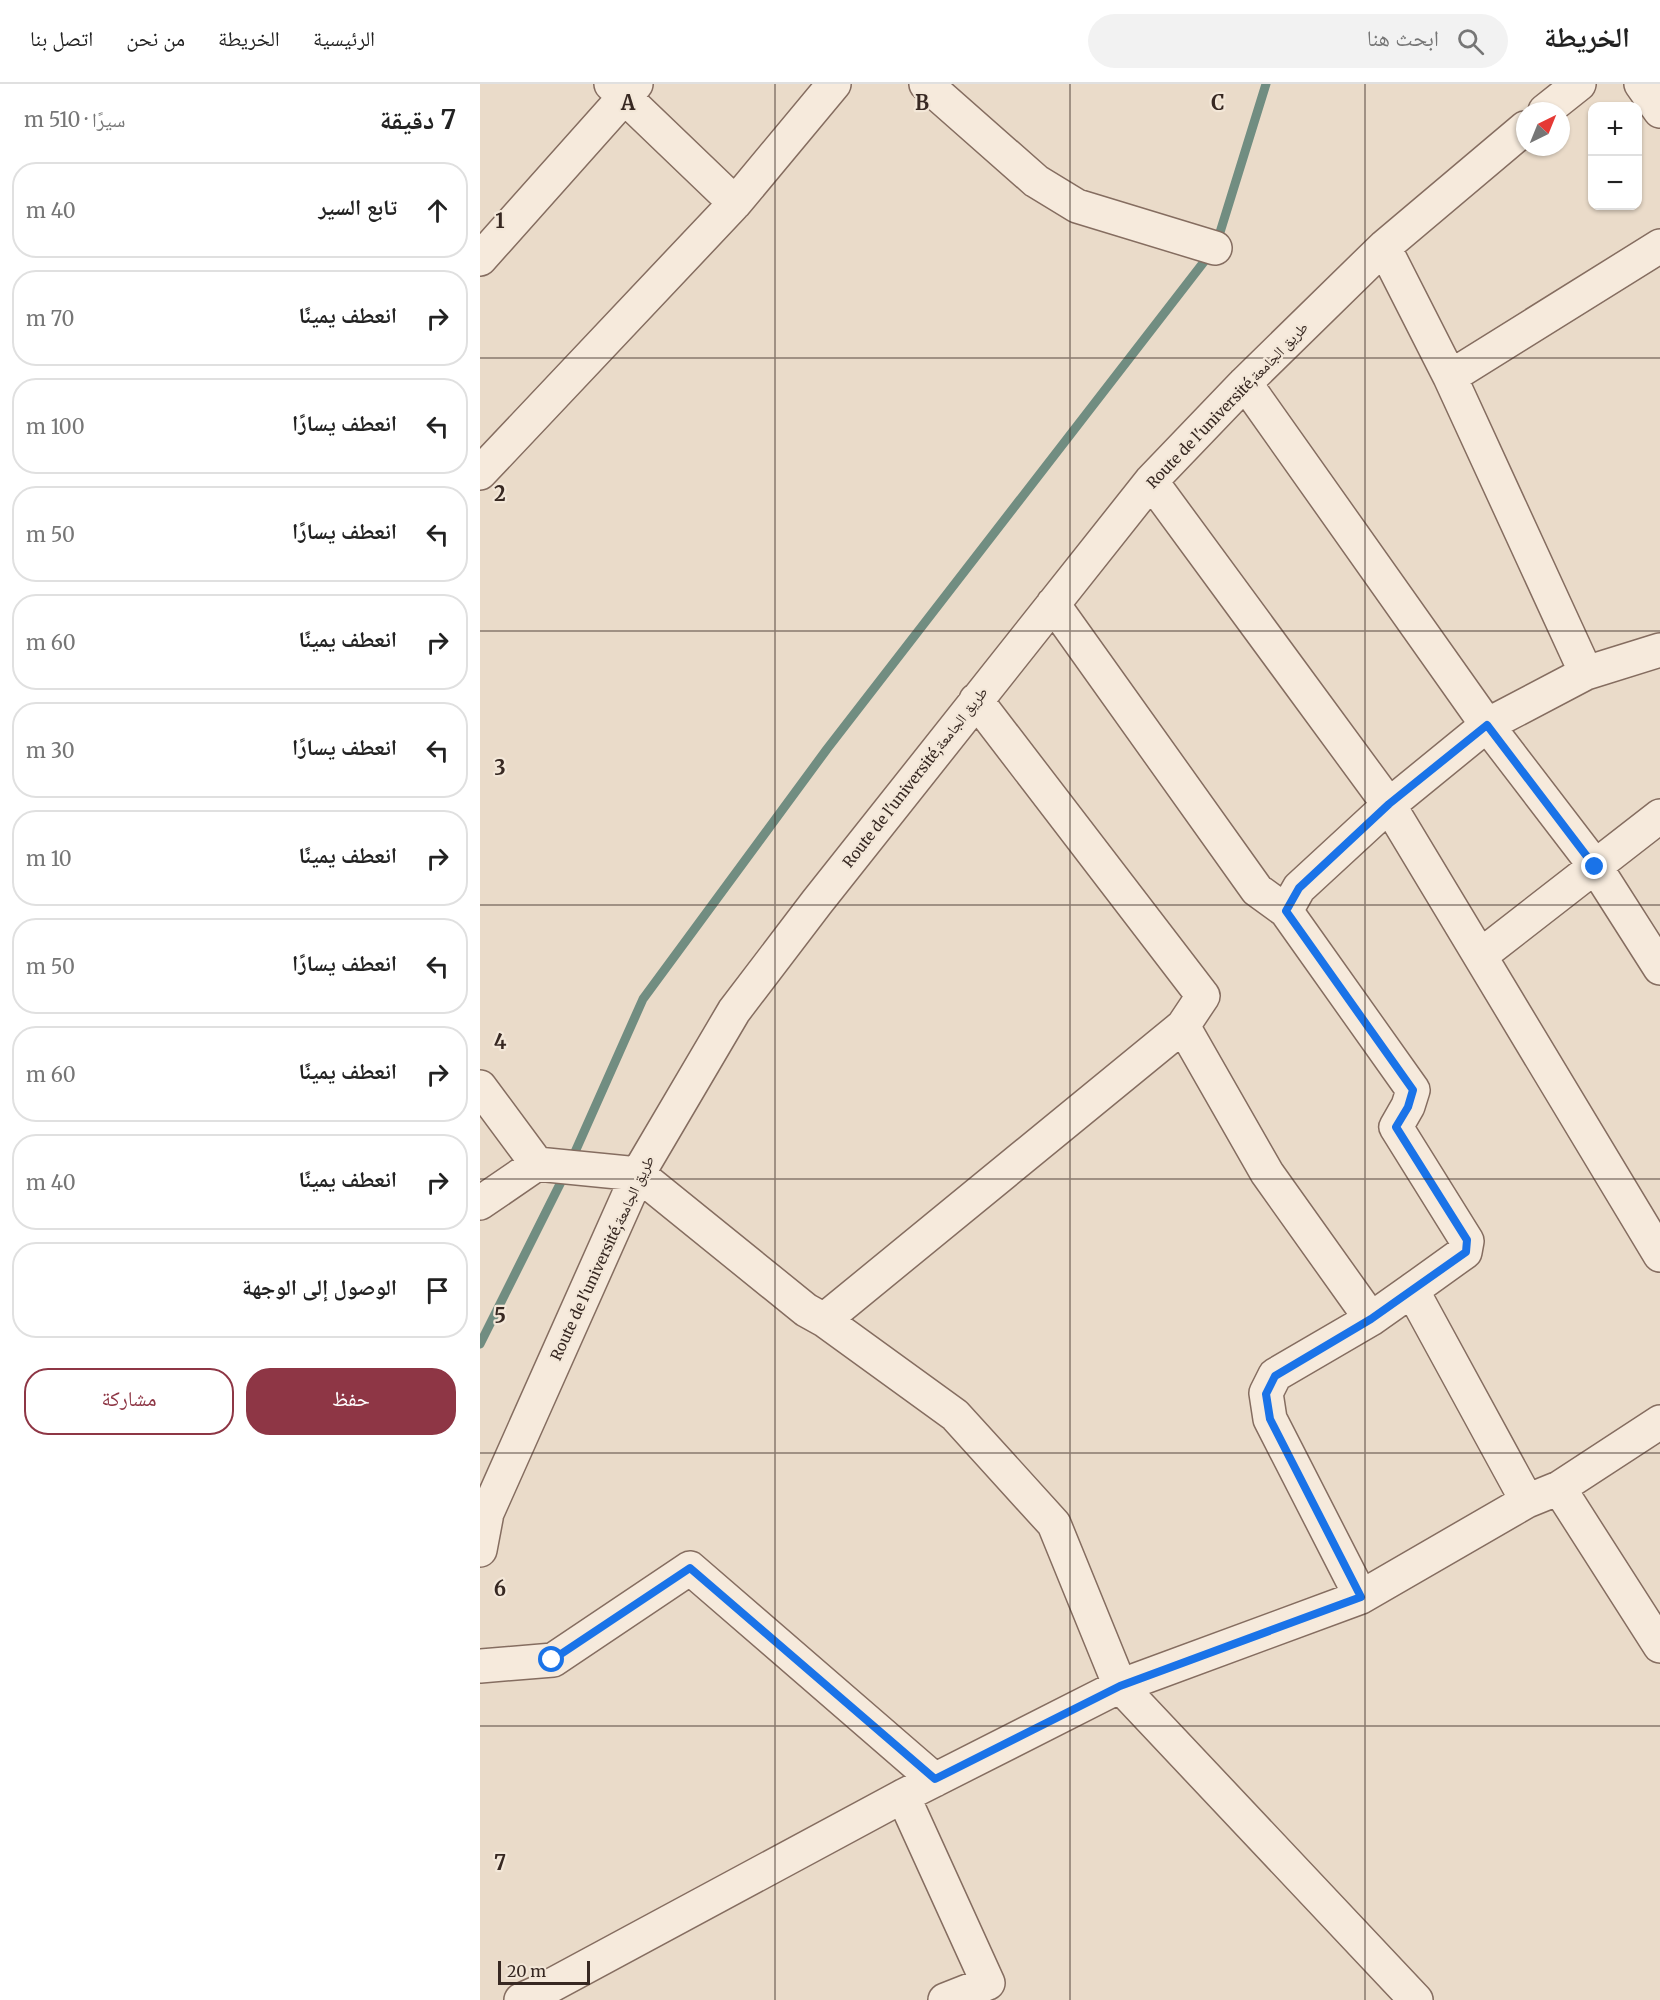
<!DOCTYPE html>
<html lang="ar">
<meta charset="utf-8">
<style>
:root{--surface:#fff;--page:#f2f2f2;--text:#222;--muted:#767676;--line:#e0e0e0;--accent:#8e3645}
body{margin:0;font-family:Merriweather,"Noto Naskh Arabic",serif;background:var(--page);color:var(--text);direction:rtl}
.controls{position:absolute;right:18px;top:18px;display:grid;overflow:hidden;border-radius:12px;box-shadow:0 2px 4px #0004}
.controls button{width:54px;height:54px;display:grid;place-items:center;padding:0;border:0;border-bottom:2px solid var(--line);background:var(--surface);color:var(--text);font:30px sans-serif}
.compass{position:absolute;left:1036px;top:18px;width:54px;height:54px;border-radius:50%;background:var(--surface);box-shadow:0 2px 4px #0004;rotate:43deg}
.scale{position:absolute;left:18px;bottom:15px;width:92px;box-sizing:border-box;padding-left:6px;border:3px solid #372822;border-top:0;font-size:16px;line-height:21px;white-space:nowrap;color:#372822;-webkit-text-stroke:4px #f3e7d8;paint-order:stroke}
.stop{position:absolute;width:18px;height:18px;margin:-14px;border:4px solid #1a73e8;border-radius:50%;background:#fff}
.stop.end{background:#1a73e8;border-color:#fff;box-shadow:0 2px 6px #0008}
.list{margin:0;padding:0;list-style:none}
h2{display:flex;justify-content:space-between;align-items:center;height:78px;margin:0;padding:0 24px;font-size:26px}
h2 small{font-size:20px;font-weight:400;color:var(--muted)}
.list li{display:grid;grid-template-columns:39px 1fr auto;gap:18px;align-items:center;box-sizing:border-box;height:96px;margin:0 12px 12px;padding:0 12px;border:2px solid var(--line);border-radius:24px}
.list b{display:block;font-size:22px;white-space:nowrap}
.list em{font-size:20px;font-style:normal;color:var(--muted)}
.actions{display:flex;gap:12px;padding:18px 24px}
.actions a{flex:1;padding:14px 0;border:2px solid var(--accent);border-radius:24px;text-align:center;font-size:21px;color:var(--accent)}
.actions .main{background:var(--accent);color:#fff}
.icon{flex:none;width:33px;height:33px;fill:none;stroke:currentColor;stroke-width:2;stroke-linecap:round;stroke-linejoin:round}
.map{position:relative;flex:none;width:1180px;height:1916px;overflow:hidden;direction:ltr}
header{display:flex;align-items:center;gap:36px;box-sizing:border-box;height:84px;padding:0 30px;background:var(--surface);border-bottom:2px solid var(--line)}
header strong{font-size:28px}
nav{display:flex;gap:33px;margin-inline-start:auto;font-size:21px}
.search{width:420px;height:54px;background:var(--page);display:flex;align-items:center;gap:15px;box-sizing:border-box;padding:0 21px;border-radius:33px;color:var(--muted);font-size:22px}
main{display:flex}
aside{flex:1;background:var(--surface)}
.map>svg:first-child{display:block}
</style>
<header>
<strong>الخريطة</strong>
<div class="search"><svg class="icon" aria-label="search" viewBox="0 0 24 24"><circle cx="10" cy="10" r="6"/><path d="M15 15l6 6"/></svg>ابحث هنا</div>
<nav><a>الرئيسية</a><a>الخريطة</a><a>من نحن</a><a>اتصل بنا</a></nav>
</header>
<main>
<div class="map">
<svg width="1180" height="1916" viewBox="0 0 1180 1916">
<rect width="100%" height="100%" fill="#eadbc9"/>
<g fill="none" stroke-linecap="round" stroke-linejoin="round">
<path stroke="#718d81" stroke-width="9" d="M737,158l49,-158
M91,1077l72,-162 184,-250 383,-495
M0,1260l85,-170"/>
<defs>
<path id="minor" d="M131,0l124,119
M446,0l110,97 41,25 138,42
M1161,0l19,27
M1065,27l34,-27
M904,163l66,130 136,296 -99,52 108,141 65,102
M0,175l156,-175
M970,293l210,-131
M0,389l255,-270 99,-119
M671,397l238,324 98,-80 -242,-342
M573,520l204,286 29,21
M1106,589l74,-23
M496,616l227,296 -20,30 84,147 104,146
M1000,872l180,-140
M703,942l-359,294 131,95 99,109 66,162 296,314
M0,1003l57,77
M0,1119l57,-39 101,10 168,136 18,10
M932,1206l53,-38 2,-11 -71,-114 12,-21 5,-16 -127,-179 13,-23 90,-83 271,450
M1079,1404l101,158
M0,1466l7,-37 151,-339 96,-163 83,-109 334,-421 94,-98 139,-136 141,-119
M881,1513l-91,-178 -4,-26 9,-18 96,-56 41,-29 115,211
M0,1582l73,-6 137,-92 245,212
M423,1712l85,187 -43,17
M41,1916l18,-8 364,-196 217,-110 241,-89 166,-96 32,-13 101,-66"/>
</defs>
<use href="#minor" stroke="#856d60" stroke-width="36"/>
<use href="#minor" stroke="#f6eadc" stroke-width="33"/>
</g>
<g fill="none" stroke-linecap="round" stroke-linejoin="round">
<path stroke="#1a73e8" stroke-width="8" d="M72,1576l138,-92 245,211 185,-93 241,-89 -91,-178 -4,-25 9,-18 96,-57 95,-67 1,-12 -71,-113 12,-20 5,-17 -127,-179 13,-23 90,-84 98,-79 108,142"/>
</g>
<path fill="none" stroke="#372822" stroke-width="1.5" stroke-opacity="0.55" d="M295,0v1916M590,0v1916M885,0v1916M0,274h1180M0,547h1180M0,821h1180M0,1095h1180M0,1369h1180M0,1642h1180"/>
<g text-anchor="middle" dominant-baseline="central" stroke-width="4.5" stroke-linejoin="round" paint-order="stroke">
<g font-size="15" fill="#372822" stroke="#f3e7d8">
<text transform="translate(747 321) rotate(-46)">Route de l'université,طريق الجامعة</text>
<text transform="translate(435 693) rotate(-52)">Route de l'université,طريق الجامعة</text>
<text transform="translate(122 1174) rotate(-65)">Route de l'université,طريق الجامعة</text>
</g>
</g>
<g font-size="20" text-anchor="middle" font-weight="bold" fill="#372822" stroke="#f3e7d8" stroke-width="4.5" stroke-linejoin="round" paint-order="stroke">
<text x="148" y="26">A</text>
<text x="442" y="26">B</text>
<text x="738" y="26">C</text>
<text x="20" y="144">1</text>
<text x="20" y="417">2</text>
<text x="20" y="691">3</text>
<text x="20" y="965">4</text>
<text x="20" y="1239">5</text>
<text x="20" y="1512">6</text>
<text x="20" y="1786">7</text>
</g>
</svg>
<div class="controls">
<button>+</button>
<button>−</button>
</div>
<svg class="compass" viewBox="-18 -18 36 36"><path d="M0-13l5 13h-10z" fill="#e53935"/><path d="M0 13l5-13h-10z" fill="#767676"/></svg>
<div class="scale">20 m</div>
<div class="stop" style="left:72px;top:1576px"></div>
<div class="stop end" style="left:1115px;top:783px"></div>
</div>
<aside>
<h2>7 دقيقة<small>سيرًا · 510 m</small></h2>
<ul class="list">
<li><svg class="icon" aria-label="ahead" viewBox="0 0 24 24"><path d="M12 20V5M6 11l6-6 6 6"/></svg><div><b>تابع السير</b></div><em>40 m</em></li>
<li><svg class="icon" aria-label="right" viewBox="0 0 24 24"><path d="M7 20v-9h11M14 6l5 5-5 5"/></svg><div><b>انعطف يمينًا</b></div><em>70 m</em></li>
<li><svg class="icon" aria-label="left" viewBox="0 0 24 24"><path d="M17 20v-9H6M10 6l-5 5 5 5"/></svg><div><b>انعطف يسارًا</b></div><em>100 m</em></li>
<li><svg class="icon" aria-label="left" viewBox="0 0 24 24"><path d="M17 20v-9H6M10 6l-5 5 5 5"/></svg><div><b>انعطف يسارًا</b></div><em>50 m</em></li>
<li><svg class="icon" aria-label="right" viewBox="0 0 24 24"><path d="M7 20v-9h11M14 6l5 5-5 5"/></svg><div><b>انعطف يمينًا</b></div><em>60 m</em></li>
<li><svg class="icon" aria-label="left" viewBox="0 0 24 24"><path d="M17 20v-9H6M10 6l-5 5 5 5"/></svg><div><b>انعطف يسارًا</b></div><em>30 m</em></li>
<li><svg class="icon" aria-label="right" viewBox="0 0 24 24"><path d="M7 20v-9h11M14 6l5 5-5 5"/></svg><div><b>انعطف يمينًا</b></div><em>10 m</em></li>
<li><svg class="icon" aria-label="left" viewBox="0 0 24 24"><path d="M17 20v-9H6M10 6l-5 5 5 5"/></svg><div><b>انعطف يسارًا</b></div><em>50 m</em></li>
<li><svg class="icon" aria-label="right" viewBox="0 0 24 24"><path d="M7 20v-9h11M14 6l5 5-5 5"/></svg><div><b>انعطف يمينًا</b></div><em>60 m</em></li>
<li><svg class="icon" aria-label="right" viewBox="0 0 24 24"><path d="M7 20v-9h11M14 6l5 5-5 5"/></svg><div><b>انعطف يمينًا</b></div><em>40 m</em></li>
<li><svg class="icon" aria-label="arrive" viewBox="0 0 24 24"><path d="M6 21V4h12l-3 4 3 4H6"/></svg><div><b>الوصول إلى الوجهة</b></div></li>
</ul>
<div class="actions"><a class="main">حفظ</a><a>مشاركة</a></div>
</aside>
</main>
